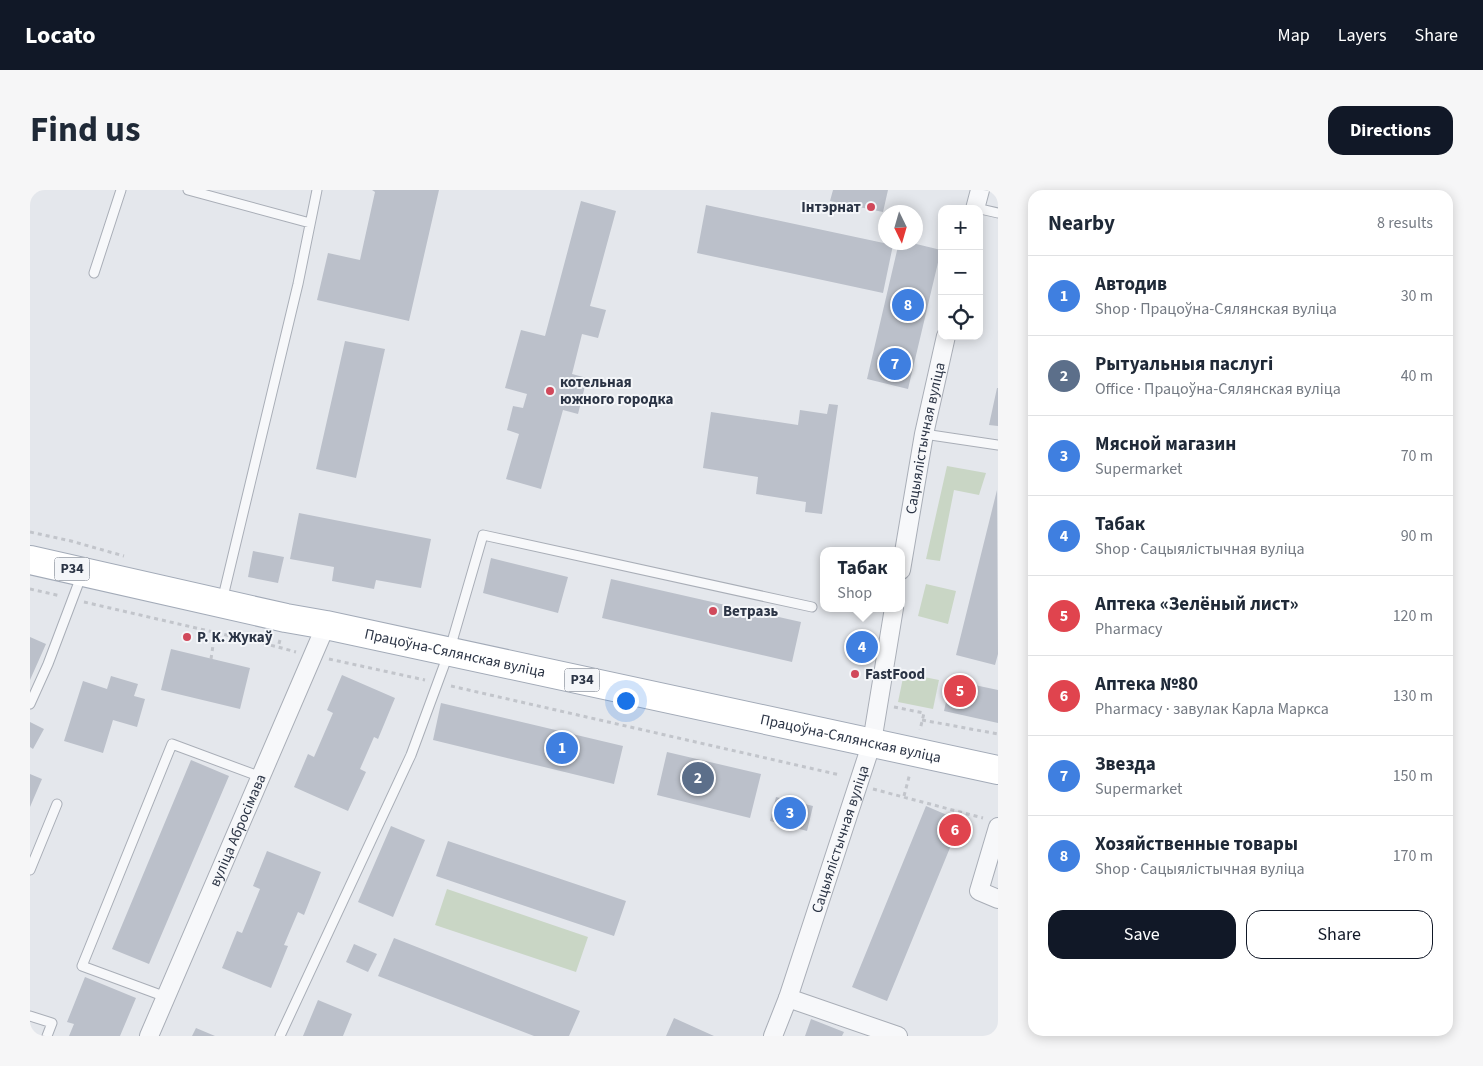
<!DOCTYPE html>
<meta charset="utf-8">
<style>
:root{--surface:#fff;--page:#f6f6f7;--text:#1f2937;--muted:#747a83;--line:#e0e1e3;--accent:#111827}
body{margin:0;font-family:"Source Sans 3",sans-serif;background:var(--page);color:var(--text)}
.controls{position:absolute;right:15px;top:15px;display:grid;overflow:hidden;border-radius:10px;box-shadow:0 2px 12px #0003}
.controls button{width:45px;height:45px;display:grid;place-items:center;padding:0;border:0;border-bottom:1px solid var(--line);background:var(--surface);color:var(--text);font:25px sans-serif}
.compass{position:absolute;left:848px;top:15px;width:45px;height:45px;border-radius:50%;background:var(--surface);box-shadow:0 2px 12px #0003;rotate:175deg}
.you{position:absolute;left:595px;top:510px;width:18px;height:18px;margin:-12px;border:4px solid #fff;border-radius:50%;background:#1a73e8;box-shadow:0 0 0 8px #1a73e833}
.badge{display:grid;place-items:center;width:32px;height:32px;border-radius:50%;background:var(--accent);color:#fff;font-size:16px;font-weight:700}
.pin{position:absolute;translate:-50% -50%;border:2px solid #fff;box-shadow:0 1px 5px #0006}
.popup{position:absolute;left:790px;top:357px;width:85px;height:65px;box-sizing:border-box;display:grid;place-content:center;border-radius:10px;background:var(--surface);filter:drop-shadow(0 1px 4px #0005);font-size:16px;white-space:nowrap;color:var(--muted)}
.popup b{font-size:19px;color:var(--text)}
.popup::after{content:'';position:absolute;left:50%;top:100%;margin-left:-10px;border:10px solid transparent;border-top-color:var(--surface)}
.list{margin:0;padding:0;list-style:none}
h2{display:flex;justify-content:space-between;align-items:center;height:65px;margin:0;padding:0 20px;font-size:21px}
h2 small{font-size:16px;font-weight:400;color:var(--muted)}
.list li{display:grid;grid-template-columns:32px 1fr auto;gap:15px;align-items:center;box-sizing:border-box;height:80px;padding:0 20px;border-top:1px solid var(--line)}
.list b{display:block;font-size:19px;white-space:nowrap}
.list p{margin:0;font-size:16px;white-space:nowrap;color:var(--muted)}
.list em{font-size:16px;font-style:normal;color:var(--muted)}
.actions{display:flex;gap:10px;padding:15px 20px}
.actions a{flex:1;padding:11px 0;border:1px solid var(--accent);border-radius:15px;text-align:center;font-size:18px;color:var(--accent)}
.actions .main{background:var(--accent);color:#fff}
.icon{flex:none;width:28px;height:28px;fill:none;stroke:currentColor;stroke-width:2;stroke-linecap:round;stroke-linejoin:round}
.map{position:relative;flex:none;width:968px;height:846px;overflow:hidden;border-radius:15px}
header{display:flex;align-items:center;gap:30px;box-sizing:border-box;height:70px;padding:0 25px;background:var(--accent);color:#fff}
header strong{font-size:24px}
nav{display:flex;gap:28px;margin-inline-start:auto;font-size:18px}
.intro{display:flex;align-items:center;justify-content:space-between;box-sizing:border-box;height:120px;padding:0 30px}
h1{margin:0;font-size:35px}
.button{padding:12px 22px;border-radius:15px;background:var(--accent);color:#fff;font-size:18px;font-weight:700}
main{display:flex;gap:30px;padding:0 30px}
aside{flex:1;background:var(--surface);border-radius:15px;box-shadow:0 2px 12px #0003}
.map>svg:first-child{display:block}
</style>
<header>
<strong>Locato</strong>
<nav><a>Map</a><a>Layers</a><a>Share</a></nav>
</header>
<div class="intro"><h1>Find us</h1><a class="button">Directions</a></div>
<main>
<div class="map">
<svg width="968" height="846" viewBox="0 0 968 846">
<rect width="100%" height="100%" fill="#e4e7ec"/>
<path fill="#c9d6c5" d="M917,276l39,7 -7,22 -25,-5 -14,71 -14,-2z
M896,394l30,7 -8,33 -30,-8z
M874,483l35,7 -6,29 -35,-7z
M417,699l141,48 -12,35 -141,-47z"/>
<path fill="#bbc0ca" d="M342,0h67l-30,131 -92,-21 11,-47 32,7 15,-68z
M803,0h55l-5,22 -53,-11z
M551,11l35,10 -26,95 16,4 -8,28 -16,-4 -10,40 15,4 -9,36 -15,-4 -22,79 -35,-10 13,-45 -12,-4 6,-24 10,2 4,-14 -22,-6 16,-58 24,6z
M676,15l187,40 -10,48 -186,-40z
M869,52h9l33,8 -33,139 -41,-10z
M315,151l40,8 -29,129 -40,-9z
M967,198h1v38l-9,-1z
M799,214l9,1 -16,109 -17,-2 1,-10 -50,-8 2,-17 -55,-9 8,-56 87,13 2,-15 27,4z
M967,300l1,164 -3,11 -39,-10z
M269,323l132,26 -10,49 -45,-8 -2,9 -42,-8 2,-14 -44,-8z
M223,361l31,6 -6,26 -30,-6z
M461,368l77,19 -10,36 -75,-20z
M581,389l190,43 -9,40 -190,-44z
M0,447l16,7 -16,36z
M141,459l79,19 -10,41 -79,-19z
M312,485l53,23 -17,41 -4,-2 -14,32 6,3 -18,39 -54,-24 14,-33 6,3 19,-44 -6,-3z
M81,486l27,8 -4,12 11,3 -8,28 -24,-7 -10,33 -39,-12 19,-60 24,8z
M921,490l47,10v33l-54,-12z
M411,513l182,43 -9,38 -181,-44z
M0,532l14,7 -11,20 -3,-2z
M637,562l94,22 -11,44 -93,-23z
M161,570l38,16 -80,188 -37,-15z
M0,584l12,5 -12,28z
M746,607l37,9 -6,25 -37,-10z
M896,616l35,15 -74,180 -35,-14z
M361,636l34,14 -32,77 -35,-15z
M418,651l178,60 -12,35 -178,-60z
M237,661l54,21 -17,43 -6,-3 -14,33 4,1 -17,42 -49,-20 15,-37 5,2 18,-44 -7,-3z
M364,748l186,73 -11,25h-35l-156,-60z
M324,754l23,10 -9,18 -22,-10z
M55,787l51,21 -16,38h-51l5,-12 -7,-2z
M288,810l34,14 -9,22h-40z
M644,828l40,18h-48z
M781,829l33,13 -2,4h-37z
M166,838l19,8h-23z"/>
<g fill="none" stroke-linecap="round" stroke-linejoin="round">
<defs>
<path id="service" d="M158,0l122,33
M946,18l22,5
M64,83l27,-83
M894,244l74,11
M192,411l76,-317 19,-94
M0,514l18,-40 34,-90
M0,680l27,-66
M136,807l-84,-31 90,-222 89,33
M0,826l22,7 -5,13
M250,846l131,-281 38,-103 34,-117 329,72"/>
<g id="minor">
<path d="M945,19l5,-19"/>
<path id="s1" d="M871,380l23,-136 22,-98"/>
<path d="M968,637l-19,64 19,8"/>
<path d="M758,808l110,38"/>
<path id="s2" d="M119,846l177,-411"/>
<path id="s3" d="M743,846l15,-38 84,-256 22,-134"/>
</g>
<g id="primary">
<path id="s4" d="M0,370l256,58 40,7 672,145"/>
</g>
</defs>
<use href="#service" stroke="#a9aeb7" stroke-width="11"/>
<use href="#minor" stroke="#a9aeb7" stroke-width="20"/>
<use href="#primary" stroke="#a3abb8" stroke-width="30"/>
<path stroke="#c2c5cb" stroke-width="3" stroke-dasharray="4 4" stroke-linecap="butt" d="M0,342l41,9 53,15
M0,399l31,7
M54,412l194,45
M250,450l-2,7 18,5
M181,469l4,-27
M299,469l96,21
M421,496l389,89
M864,517l30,6 -4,17
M892,530l76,14
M843,599l110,29
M874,606l6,-23"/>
<use href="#service" stroke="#f7f8fa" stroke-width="9"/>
<use href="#minor" stroke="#f7f8fa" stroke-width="18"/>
<use href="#primary" stroke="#fff" stroke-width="28"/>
</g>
<g fill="#d1495b" stroke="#f4f6f9" stroke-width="2">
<circle cx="841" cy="17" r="5"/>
<circle cx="520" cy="201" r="5"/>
<circle cx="683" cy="421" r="5"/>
<circle cx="157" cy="447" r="5"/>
<circle cx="825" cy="484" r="5"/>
</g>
<g text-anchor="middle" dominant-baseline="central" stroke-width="4" stroke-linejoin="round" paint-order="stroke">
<g fill="#f4f6f9" stroke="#676e7b" stroke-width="1">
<rect x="24.5" y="367.5" width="35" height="23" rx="4"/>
<rect x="534.5" y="478.5" width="35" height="23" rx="4"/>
</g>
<g font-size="14" font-weight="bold" fill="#2b3445">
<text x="42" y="379">Р34</text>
<text x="552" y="490">Р34</text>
</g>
<g font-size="15" font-weight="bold" fill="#2b3445" stroke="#f4f6f9" text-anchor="start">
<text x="831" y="17" text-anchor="end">Інтэрнат</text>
<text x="530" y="192">котельная<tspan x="530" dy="17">южного городка</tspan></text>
<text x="693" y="421">Ветразь</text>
<text x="167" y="447">Р. К. Жукаў</text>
<text x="835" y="484">FastFood</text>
</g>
<g font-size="15" fill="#2b3445" stroke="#f4f6f9">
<text stroke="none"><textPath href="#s1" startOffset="134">Сацыялістычная вуліца</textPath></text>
<text stroke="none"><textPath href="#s4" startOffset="435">Працоўна-Сялянская вуліца</textPath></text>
<text stroke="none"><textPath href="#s4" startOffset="840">Працоўна-Сялянская вуліца</textPath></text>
<text stroke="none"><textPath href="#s2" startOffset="224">вуліца Абросімава</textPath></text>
<text stroke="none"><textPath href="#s3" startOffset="208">Сацыялістычная вуліца</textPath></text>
</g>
</g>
</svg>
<div class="controls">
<button>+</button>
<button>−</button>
<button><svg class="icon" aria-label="locate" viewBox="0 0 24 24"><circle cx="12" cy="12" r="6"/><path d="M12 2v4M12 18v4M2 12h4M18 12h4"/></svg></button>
</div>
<svg class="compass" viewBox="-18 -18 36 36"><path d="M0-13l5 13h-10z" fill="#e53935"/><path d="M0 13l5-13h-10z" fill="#747a83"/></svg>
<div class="you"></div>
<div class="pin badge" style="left:532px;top:558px;background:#3f7fe0">1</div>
<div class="pin badge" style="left:668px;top:588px;background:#5c6f8a">2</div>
<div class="pin badge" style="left:760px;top:623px;background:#3f7fe0">3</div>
<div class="pin badge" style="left:832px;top:457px;background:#3f7fe0">4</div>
<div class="popup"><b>Табак</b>Shop</div>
<div class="pin badge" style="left:930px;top:501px;background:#e0444e">5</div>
<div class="pin badge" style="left:925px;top:640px;background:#e0444e">6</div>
<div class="pin badge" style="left:865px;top:174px;background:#3f7fe0">7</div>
<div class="pin badge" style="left:878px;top:115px;background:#3f7fe0">8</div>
</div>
<aside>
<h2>Nearby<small>8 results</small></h2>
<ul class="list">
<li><span class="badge" style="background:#3f7fe0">1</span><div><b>Автодив</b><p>Shop · Працоўна-Сялянская вуліца</p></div><em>30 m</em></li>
<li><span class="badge" style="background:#5c6f8a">2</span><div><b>Рытуальныя паслугі</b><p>Office · Працоўна-Сялянская вуліца</p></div><em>40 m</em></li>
<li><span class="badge" style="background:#3f7fe0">3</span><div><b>Мясной магазин</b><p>Supermarket</p></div><em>70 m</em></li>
<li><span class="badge" style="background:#3f7fe0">4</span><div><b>Табак</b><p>Shop · Сацыялістычная вуліца</p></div><em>90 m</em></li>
<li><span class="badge" style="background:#e0444e">5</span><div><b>Аптека «Зелёный лист»</b><p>Pharmacy</p></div><em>120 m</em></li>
<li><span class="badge" style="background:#e0444e">6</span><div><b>Аптека №80</b><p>Pharmacy · завулак Карла Маркса</p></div><em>130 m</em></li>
<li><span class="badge" style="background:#3f7fe0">7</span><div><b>Звезда</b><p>Supermarket</p></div><em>150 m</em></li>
<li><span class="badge" style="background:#3f7fe0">8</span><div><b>Хозяйственные товары</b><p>Shop · Сацыялістычная вуліца</p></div><em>170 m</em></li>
</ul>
<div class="actions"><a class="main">Save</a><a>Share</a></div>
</aside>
</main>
